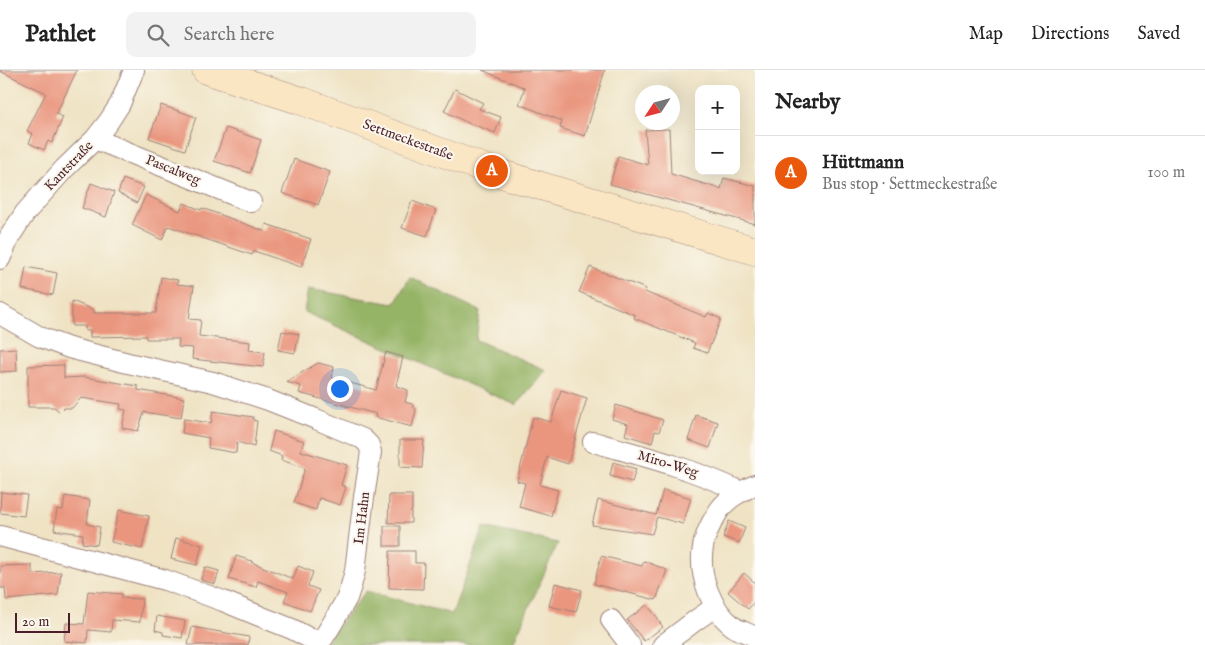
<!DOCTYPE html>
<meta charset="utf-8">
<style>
:root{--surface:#fff;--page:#f2f2f2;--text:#222;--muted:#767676;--line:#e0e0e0;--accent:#ea580c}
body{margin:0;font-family:"IM FELL English",serif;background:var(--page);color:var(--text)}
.controls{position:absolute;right:15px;top:15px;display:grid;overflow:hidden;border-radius:10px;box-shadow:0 5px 20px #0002}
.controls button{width:45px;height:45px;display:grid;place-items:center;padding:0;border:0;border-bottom:1px solid var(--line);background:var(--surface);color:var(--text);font:25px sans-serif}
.compass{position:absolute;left:635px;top:15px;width:45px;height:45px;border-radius:50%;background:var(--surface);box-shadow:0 5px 20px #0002;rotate:234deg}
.scale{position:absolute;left:15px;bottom:12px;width:55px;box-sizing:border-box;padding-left:5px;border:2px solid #4a1f2b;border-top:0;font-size:14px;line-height:18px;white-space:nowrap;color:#4a1f2b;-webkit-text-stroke:4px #fbf7ec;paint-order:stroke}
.you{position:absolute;left:339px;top:318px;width:18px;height:18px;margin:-12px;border:4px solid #fff;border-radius:50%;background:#1a73e8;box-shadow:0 0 0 8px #1a73e833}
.badge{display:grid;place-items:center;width:32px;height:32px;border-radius:50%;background:var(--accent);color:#fff;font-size:16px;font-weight:700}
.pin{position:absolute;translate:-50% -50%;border:2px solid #fff;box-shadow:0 1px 5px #0006}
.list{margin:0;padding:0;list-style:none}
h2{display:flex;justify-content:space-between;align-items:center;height:65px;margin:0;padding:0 20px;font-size:21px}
h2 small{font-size:16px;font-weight:400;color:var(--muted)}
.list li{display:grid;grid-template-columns:32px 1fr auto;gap:15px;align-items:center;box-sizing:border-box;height:75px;padding:0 20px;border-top:1px solid var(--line)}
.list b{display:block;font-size:19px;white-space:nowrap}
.list p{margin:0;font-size:16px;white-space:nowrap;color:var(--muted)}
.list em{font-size:16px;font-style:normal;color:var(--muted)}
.icon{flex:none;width:28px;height:28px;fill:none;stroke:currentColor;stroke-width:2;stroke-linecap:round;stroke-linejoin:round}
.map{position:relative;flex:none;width:755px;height:575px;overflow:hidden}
header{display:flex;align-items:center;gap:30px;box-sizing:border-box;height:70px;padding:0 25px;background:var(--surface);border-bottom:1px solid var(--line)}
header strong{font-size:24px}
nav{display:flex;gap:28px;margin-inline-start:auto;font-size:18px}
.search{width:350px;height:45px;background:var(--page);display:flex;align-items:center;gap:12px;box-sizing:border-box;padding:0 18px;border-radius:10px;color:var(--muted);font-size:19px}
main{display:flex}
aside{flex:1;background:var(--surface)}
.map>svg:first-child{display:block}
</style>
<header>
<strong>Pathlet</strong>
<div class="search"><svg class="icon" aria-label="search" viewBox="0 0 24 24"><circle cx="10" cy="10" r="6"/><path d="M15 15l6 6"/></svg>Search here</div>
<nav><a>Map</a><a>Directions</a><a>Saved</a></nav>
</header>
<main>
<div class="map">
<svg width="755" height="575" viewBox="0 0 755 575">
<rect width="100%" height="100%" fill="#fbf7ec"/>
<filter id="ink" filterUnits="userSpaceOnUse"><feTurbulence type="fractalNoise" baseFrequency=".02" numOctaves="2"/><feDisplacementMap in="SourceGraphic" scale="10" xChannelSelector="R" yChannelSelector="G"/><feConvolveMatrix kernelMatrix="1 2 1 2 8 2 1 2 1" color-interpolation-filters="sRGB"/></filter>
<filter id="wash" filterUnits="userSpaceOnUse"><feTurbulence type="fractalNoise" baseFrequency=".0096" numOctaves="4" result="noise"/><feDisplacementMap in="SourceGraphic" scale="20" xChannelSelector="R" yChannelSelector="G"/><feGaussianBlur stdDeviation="1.12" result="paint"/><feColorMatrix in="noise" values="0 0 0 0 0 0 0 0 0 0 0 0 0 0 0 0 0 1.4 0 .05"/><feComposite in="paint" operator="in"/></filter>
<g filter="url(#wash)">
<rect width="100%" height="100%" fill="#efe3c4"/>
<path fill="#96b466" stroke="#706a48" d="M410,207l70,34 -4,29 70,30 -30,35 -212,-93 4,-23 86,15z
M484,457l74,16 -46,102h-186l2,-6 38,-48 86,23z"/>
<g id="blocks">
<path fill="#ea967f" d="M0,0h77l-21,44 7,3 -11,26 -4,-2 -4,9 -15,-7 4,-9 -6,-3 19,-38 -46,-22z
M482,0h123l-20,66 -25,-8 2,-7 -43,-17 6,-16z
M455,19l28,14 -4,6 22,8 -6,16 -23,-9v1l-28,-14z
M161,35l35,12 -11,33 -36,-12z
M226,58l35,12 -11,33 -36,-12z
M669,59l2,45 50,15 3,-11 31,8v38l-145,-40 8,-28 30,9 -3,-35z
M294,89l36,13 -12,33 -36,-12z
M123,109l21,8 -7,16 -19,-10z
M91,113l23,9 -8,25 -24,-9z
M146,125l34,16 4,-8 17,7 1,-2 62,23 2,-7 45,15 -10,28 -47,-16 -2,4 -84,-29 -6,14 -30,-15z
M412,131l24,9 -9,26 -25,-8z
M26,197l31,6 -4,22 -31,-6z
M590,197l56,22 -1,3 61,25 2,-4 13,6 -14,34 -14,-5 2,-5 -61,-25 1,-3 -56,-23z
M161,207l17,3 -1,4 17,2 -5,33 12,1 -2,16 51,6 -1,8 16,2 -2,15 -71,-8 1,-11 -15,-1 1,-8h-33v-3l-56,1v-7l-5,1v-5h-13v-25l22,9v3h62z
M282,261l17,3 -4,19 -17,-3z
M16,278l1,23 -17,1v-23z
M386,282l17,5 -7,29 12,4 -3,12 7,2 4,6 -4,17 -37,-10 1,-3 -77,-21 2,-7 -15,-4 32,-19 16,4 -2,11 44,12z
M64,295v13l20,-1 54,9v4l46,8 -3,20 -37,-6 -6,19 -16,-3 4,-18 -6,-1 1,-5 -40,-6 -9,10h-8l-4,4 -6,-5h-26v-41z
M561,320l26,8 -19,66 -21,-7 -7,28 18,5 -7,26 -32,-9 6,-24 -8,-2 16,-64 18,5z
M616,335l47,15 -4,12 -4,-1 -3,12 -27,-8 3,-11 -16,-5z
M213,341l40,6v3l4,1 -3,26 -17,-5 -1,11 -28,-5 1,-10 -27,-5 2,-14 27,4z
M696,345l22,7 -8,26 -22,-8z
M274,361l30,10 -3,10 46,14 -6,20 5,2 -6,18 -21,-7 -3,12 -22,-7 11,-35 -24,-8 1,-4 -13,-5z
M400,370h24l-2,28 -22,-1z
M613,392l23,7 -4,13 -22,-6z
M663,420l28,8 -8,26 -26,-7 -5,17 -60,-9 6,-25 58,15z
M1,422l26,3 -3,21 -24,-3z
M389,425h23v16h-1v12h-23z
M65,426l25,4 -3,24 13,3 -3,18 -15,-2 1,-9 -29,-4 3,-21 6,1z
M119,440l30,6 -7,33 -31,-7z
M729,451l16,7 -6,15 -16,-6z
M384,456h16v20h-16z
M176,468l26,7 -5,20 -26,-6z
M390,481h25v12h9l-1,26 -34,-1z
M236,486l16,5 -1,1 42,17 5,-13 15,6 -5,14 11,4 -9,21 -26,-10 4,-9 -30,-11 -2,6 -27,-8z
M601,486l41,10 2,-5 23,9 -11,30 -62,-16z
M32,495v9l29,-2 -3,23 -52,5 -1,-12h-5v-22z
M205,497l14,4 -4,13 -14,-4z
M744,503l11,10v18l-7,8 -20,-17z
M555,513l27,7 -6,22 -27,-6z
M88,521l34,3v4l20,1 -2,23 -28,-2 -1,12 -23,-2 -1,13 -23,-2 2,-18 18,1z
M647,535l11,13v2l5,7 -19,14 -17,-21z
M157,546l28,5 -3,17 -19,-3v-3l-8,-2z
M192,557l57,10 -1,8h-60z"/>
</g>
</g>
<g filter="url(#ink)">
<use href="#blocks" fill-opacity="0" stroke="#9c8178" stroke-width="1"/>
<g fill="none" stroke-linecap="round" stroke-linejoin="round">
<defs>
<path id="street" d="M95,69l156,63
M0,189l10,-23 15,-23 39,-44 31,-30 14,-18 11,-17 14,-34
M0,244l40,23 29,11 59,15 85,19 55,18 48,19 47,20 6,6 2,7 -7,45 -9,74 -4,15 -4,12 -15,26 -8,13 -4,3 -9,-1 -19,-10 -30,-12 -39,-16 -58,-21 -165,-44
M593,372c51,14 101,27 148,50
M755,415c-13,6 -26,12 -35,24 -3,4 -5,9 -8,13 -4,8 -8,17 -9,25 -5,28 8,63 31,80 6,4 14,6 21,10
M611,550l19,25
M663,575l33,-25 19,-13"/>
<path id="secondary" d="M206,0l96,31 190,70 263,80"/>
</defs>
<use href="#street" stroke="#9c8178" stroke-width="22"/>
<use href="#secondary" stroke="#9c8178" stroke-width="29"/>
<use href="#street" stroke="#fff" stroke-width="20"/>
<use href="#secondary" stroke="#fbe6c4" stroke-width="28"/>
</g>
</g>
<g text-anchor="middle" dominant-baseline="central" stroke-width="4" stroke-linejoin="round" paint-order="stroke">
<g font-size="14" fill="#4a1f2b" stroke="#fbf7ec">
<text transform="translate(408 70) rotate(20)">Settmeckestraße</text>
<text transform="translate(69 96) rotate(-46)">Kantstraße</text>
<text transform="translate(173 100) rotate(22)">Pascalweg</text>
<text transform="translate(668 394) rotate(17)">Miro-Weg</text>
<text transform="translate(362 448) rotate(-83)">Im Hahn</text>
</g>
</g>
</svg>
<div class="controls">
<button>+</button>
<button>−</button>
</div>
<svg class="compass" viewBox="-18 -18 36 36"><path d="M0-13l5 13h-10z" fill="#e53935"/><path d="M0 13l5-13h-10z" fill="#767676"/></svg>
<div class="scale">20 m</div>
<div class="you"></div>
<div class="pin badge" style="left:492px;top:101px">A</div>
</div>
<aside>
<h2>Nearby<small></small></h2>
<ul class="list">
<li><span class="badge">A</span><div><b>Hüttmann</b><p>Bus stop · Settmeckestraße</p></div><em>100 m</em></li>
</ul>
</aside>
</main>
